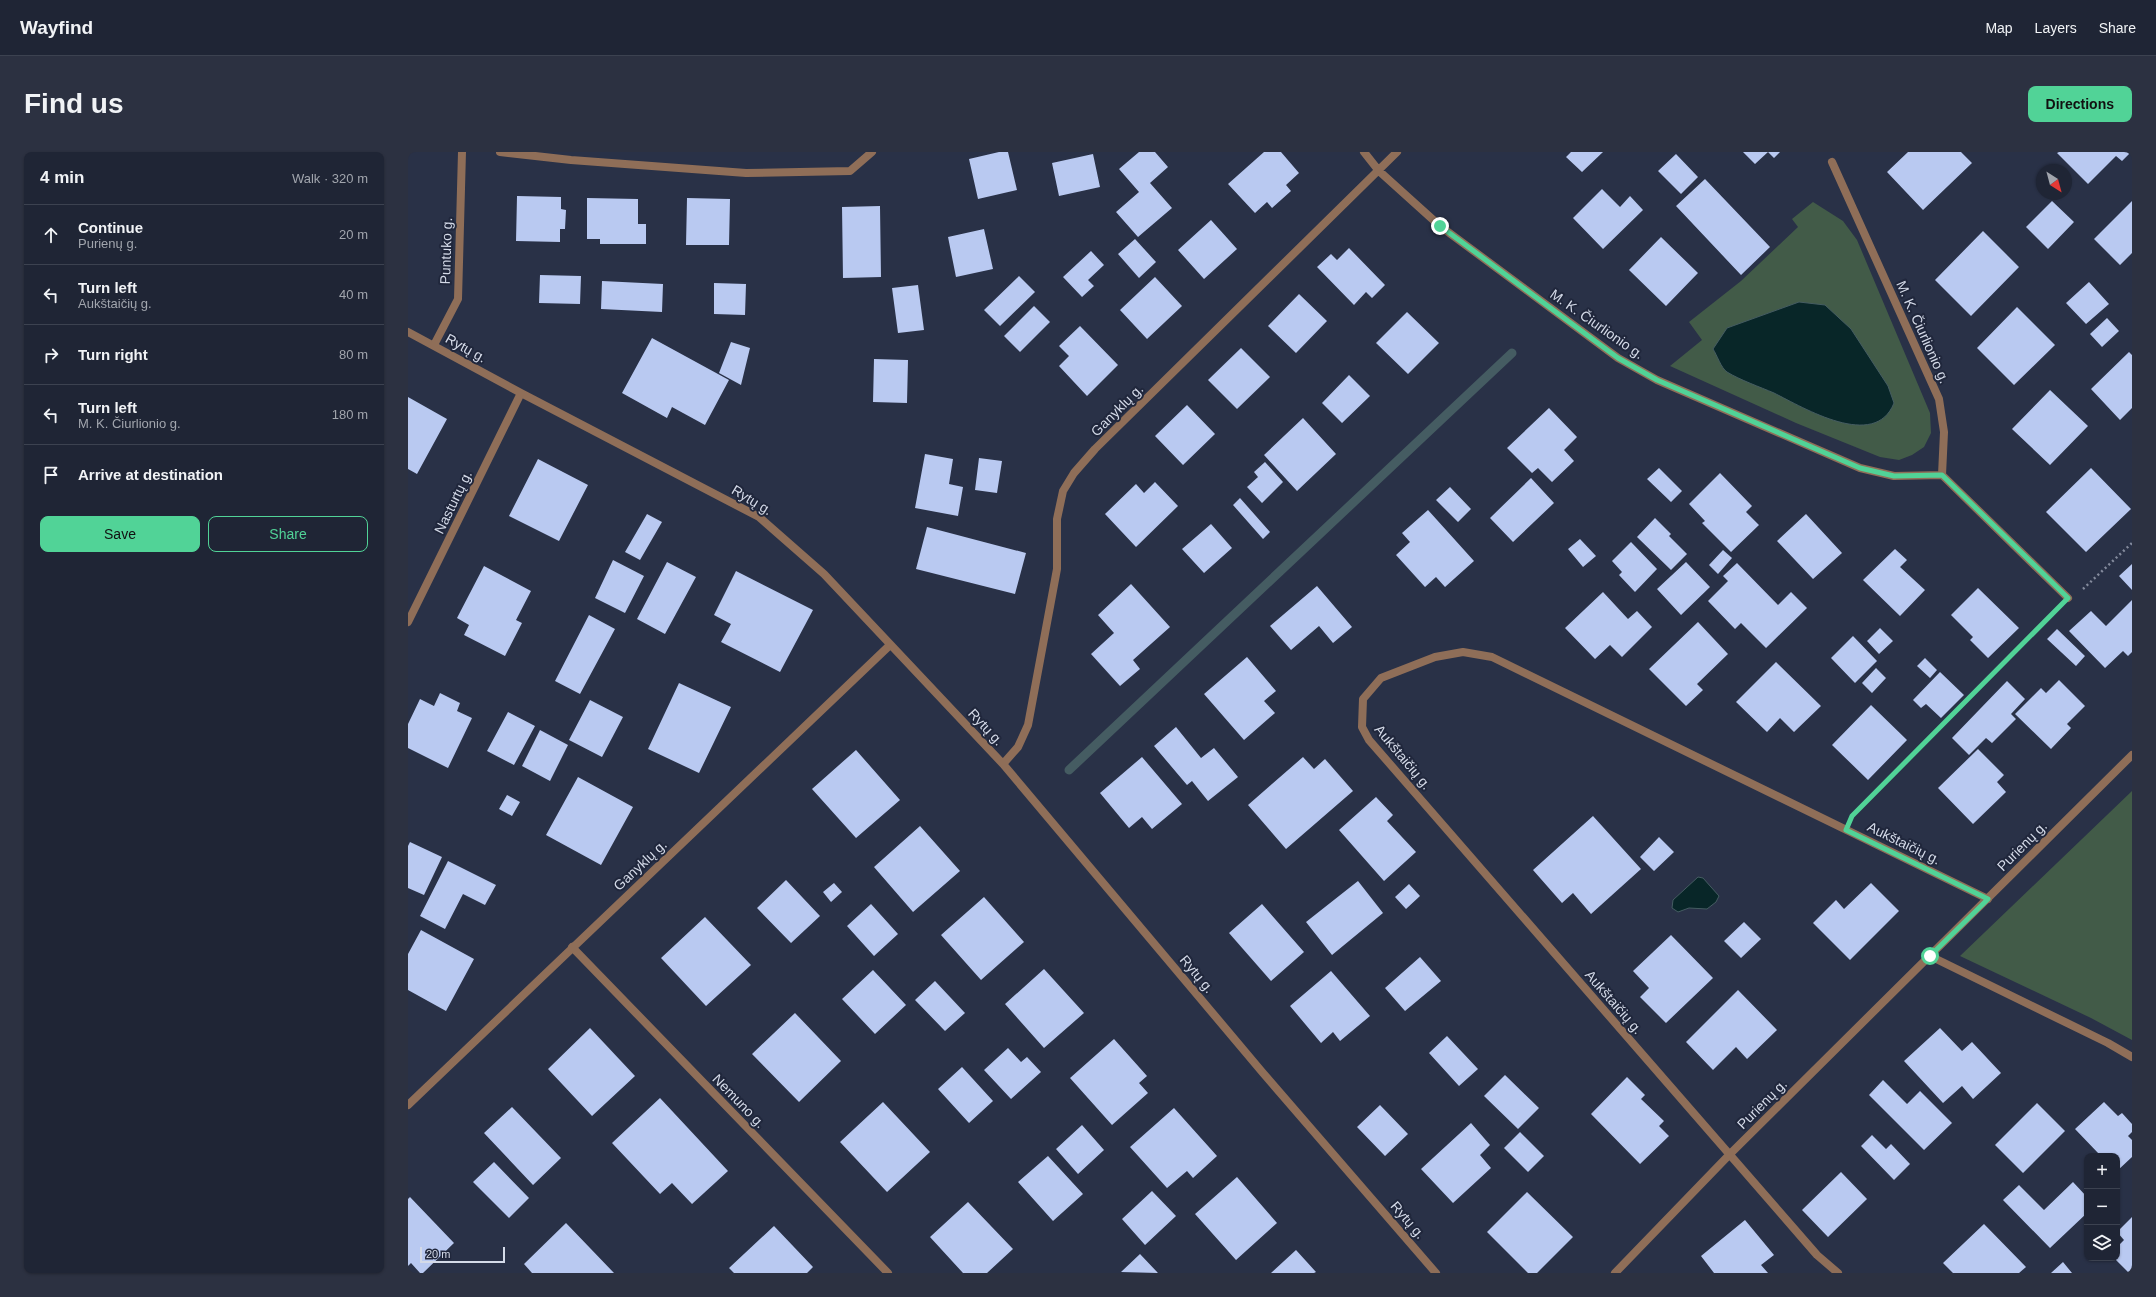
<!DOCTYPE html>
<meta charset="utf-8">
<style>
:root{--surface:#1f2535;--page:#2c3141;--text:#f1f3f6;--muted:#a1a5ad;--line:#3c4250;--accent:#51d397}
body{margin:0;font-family:Arial,sans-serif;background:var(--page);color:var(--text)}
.controls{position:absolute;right:12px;bottom:12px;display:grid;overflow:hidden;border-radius:8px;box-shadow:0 1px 3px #0004}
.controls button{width:36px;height:36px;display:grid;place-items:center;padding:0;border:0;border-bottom:1px solid var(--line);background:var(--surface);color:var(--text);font:20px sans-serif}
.compass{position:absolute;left:1628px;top:12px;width:36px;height:36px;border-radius:50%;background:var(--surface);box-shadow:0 1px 3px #0004;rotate:144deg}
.scale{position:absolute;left:12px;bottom:10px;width:85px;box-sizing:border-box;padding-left:4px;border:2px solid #d4dae8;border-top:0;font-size:11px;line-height:14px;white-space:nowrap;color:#d4dae8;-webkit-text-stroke:3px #20273c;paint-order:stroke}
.stop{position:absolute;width:12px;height:12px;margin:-9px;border:3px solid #51d397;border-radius:50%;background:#fff}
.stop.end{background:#51d397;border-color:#fff;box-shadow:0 1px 4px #0008}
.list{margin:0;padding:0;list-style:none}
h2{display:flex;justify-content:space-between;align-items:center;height:52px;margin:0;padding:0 16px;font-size:17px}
h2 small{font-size:13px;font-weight:400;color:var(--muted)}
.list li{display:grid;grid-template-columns:26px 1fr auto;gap:12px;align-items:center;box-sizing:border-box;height:60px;padding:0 16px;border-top:1px solid var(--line)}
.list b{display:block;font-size:15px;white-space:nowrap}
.list p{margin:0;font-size:13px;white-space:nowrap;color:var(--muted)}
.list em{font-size:13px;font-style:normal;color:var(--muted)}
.actions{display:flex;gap:8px;padding:12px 16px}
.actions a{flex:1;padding:9px 0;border:1px solid var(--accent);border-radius:8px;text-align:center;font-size:14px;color:var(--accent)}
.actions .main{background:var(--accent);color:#111}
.icon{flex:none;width:22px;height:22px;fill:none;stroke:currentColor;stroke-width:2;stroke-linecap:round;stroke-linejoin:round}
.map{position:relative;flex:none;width:1724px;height:1121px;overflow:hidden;border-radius:8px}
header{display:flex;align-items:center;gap:24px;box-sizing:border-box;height:56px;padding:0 20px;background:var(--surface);border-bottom:1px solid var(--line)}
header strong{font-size:19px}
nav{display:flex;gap:22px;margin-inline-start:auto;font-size:14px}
.intro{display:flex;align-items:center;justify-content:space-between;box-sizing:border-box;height:96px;padding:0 24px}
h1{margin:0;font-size:28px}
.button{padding:10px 18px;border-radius:8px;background:var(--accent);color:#111;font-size:14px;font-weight:700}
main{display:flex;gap:24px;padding:0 24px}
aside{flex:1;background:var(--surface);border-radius:8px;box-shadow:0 1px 3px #0004}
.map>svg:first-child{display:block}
</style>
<header>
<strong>Wayfind</strong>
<nav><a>Map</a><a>Layers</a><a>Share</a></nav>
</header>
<div class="intro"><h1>Find us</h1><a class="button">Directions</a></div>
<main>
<aside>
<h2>4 min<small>Walk · 320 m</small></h2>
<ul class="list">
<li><svg class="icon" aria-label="ahead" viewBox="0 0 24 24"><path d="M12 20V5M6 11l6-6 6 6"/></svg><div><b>Continue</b><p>Purienų g.</p></div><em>20 m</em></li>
<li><svg class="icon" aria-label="left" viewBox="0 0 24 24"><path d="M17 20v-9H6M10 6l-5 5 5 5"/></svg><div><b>Turn left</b><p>Aukštaičių g.</p></div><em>40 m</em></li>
<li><svg class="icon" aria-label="right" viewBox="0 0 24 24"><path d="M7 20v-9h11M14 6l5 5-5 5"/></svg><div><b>Turn right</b></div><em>80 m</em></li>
<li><svg class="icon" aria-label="left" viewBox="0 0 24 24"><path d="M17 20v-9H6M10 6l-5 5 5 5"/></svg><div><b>Turn left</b><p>M. K. Čiurlionio g.</p></div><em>180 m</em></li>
<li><svg class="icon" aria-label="arrive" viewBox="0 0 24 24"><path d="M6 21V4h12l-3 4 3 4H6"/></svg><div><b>Arrive at destination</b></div></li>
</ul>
<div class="actions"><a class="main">Save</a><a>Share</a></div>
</aside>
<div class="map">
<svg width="1724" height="1121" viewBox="0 0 1724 1121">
<rect width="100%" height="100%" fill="#293147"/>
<path fill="#425b48" d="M1405,50l30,19 14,19 73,173 1,20 -7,14 -12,8 -13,5 -19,-3 -84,-34 -126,-57 32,-26 -13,-18 52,-41 57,-54 -6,-8z
M1724,639v249l-41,-22 -131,-62z"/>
<path fill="#082628" stroke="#455c62" d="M1391,150l26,3 26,24 37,57 6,17c-19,48 -90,5 -120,-10 -14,-6 -34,-13 -47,-21 -6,-4 -10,-17 -14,-23l14,-21z
M1290,725l5,1 16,18 -3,6 -9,7 -18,-1 -11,4 -6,-4 1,-8z"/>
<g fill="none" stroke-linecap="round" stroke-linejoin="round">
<path stroke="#455c62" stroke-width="9" d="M661,618l443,-417"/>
</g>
<path fill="#b9c9f1" d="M591,0h9l9,38 -39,9 -9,-40z
M731,0h16l13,15 -18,16 22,25 -34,29 -22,-25 23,-20 -20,-23z
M856,0h17l18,21 -13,12 5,6 -19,17 -5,-6 -12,11 -27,-29z
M1163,0h32l-21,20 -16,-15z
M1335,0h25l-13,12z
M1360,0h12l-6,6z
M1500,0h53l11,11 -49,47 -36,-38z
M1651,0h72l-9,9 -6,-5 -28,28 -31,-31z
M685,2l7,33 -41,9 -7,-33z
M1268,2l22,23 -17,17 -23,-23z
M1297,27l65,68 -29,28 -65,-69z
M1194,37l18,18 10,-11 13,14 -40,39 -30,-31z
M109,44l44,1v12l5,1 -1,19h-5v13l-44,-1z
M179,46l51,1v25h8v20h-46v-5h-13z
M279,46l43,1 -1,46h-43z
M1644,49l22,21 -26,27 -22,-22z
M1724,49v52l-12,12 -26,-26z
M472,54l1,71 -38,1 -1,-71z
M803,68l26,29 -33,30 -26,-29z
M576,77l9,40 -37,8 -8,-40z
M1575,79l36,36 -48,49 -36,-36z
M1253,85l37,36 -32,33 -37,-36z
M727,87l21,23 -17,16 -21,-24z
M941,96l36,37 -13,13 -6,-6 -12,13 -37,-38 14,-13 6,6z
M683,99l13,14 -16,15 6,6 -12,11 -19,-20z
M132,123l41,1 -1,28 -41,-1z
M611,124l16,16 -35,34 -16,-16z
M747,125l27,29 -35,33 -27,-29z
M194,129l61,3 -1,28 -61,-3z
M1681,130l20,22 -23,20 -20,-21z
M306,131l32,1 -1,31 -31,-1z
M510,133l6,45 -26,3 -6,-45z
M891,142l28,27 -31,32 -28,-27z
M626,154l16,16 -30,30 -16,-16z
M1609,155l38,38 -41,40 -37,-37z
M999,160l32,31 -31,31 -32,-31z
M1699,166l12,13 -17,16 -12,-13z
M672,174l38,39 -31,31 -28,-30 10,-10 -10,-10z
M244,186l77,42 -24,45 -33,-18 -5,11 -45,-25z
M323,190l19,6 -9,37 -22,-12z
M833,196l29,29 -33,32 -29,-29z
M1721,200l3,3v53l-12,12 -29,-31z
M466,207l34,1 -1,43 -34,-1z
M941,223l21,21 -28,27 -20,-20z
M1642,238l38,36 -38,39 -38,-36z
M0,245l39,22 -30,55 -9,-5z
M779,253l28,29 -32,31 -28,-29z
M1141,256l28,29 -13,13 10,11 -22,21 -14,-14 -6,5 -25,-25z
M895,266l33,36 -39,37 -33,-36z
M517,302l28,5 -4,25 14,3 -5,29 -43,-8z
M571,306l23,3 -5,32 -22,-3z
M130,307l50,26 -29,56 -50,-25z
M857,310l18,20 -21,21 -15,-16 11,-10 -4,-5z
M1251,316l23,23 -11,11 -24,-23z
M1683,316l40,41 -45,43 -40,-40z
M1312,321l32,33 -6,6 13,13 -28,27 -29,-29 3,-2 -16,-17z
M1123,326l23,25 -41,39 -23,-24z
M747,330l23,24 -42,41 -31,-33 31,-30 8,9z
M1042,335l21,22 -13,13 -22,-22z
M832,346l30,34 -7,7 -30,-34z
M1020,358l46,51 -29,26 -9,-10 -11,10 -29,-32 14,-13 -8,-9z
M239,362l15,8 -22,38 -15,-8z
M1398,362l36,39 -29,26 -36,-38z
M1247,366l16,16 -2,2 18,18 -16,16 -34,-33z
M803,372l21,24 -28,25 -22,-24z
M519,375l99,26 -11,41 -99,-25z
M1172,387l16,17 -13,11 -15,-18z
M1223,390l26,27 -22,23 -16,-17 3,-3 -10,-11z
M1487,397l12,11 -7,7 25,23 -25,26 -37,-36z
M1315,398l9,8 -14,16 -9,-9z
M205,408l31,16 -19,37 -30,-15z
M259,410l29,15 -31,57 -28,-15z
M1278,410l24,25 -29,28 -24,-26z
M1329,411l41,42 13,-13 16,16 -41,40 -25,-25 -6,6 -27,-28 20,-20 -5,-5z
M1724,412v26l-13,-14z
M76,414l47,25 -15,29 6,3 -17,33 -41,-21 5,-10 -12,-7z
M328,419l77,39 -33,62 -59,-30 10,-18 -17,-9z
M723,432l39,43 -37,33 7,9 -20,17 -29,-32 23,-21 -16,-18z
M909,434l35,41 -19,16 -14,-17 -28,24 -21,-24z
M1570,436l41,40 -31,30 -18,-18 3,-3 -22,-22z
M1195,440l25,27 9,-8 15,16 -30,30 -12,-12 -15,14 -30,-31z
M1724,448v52l-4,4 -5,-5 -18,17 -36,-37 22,-20 15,15z
M181,463l26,14 -35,65 -25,-13z
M1290,470l30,32 -31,30 6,6 -17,16 -37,-37z
M1472,476l13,13 -14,13 -12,-13z
M1649,477l28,27 -9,10 -29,-27z
M1445,484l24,25 -22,22 -24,-25z
M839,505l29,34 -12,10 11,12 -31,27 -40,-46z
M1517,506l12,12 -7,8 -13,-12z
M1368,510l45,44 -27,26 -14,-14 -13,14 -31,-30z
M1468,516l10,10 -14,15 -10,-10z
M1532,520l24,23 -23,23 -15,-14 -5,4 -8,-8z
M1651,528l26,26 -18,18 4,4 -20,21 -36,-35 26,-26 5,5z
M1599,529l18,18 -14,15 5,5 -24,24 -6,-5 -17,17 -17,-17z
M271,531l52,24 -32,66 -51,-24z
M32,541l20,10 -3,8 15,7 -24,50 -40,-20v-24l12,-25 14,7z
M182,548l33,17 -21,40 -33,-17z
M1463,553l36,35 -39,40 -36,-35z
M100,560l27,14 -21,39 -27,-14z
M768,575l25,31 13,-10 24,29 -30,24 -16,-20 -5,4 -33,-39z
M132,578l28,15 -18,36 -28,-15z
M1570,597l26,26 -7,7 9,10 -33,32 -35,-36z
M448,598l44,50 -44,38 -44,-49z
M734,605l40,47 -30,25 -10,-12 -13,11 -29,-35z
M895,605l11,12 11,-10 28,32 -67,58 -38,-44z
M170,625l55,30 -32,58 -55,-30z
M99,643l13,7 -8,14 -13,-7z
M968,645l17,18 -6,6 29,31 -32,29 -45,-51z
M1185,664l48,53 -50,45 -18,-21 -11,10 -29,-33z
M512,674l40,45 -47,41 -39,-45z
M1251,685l15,15 -20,19 -14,-14z
M2,690l32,15 -18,38 -16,-7v-42z
M40,709l48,24 -11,20 -22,-11 -18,35 -25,-13z
M378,728l34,36 -29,27 -34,-35z
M950,729l25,32 -51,42 -26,-33z
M426,731l8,9 -11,10 -8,-10z
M1463,731l28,28 -49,49 -37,-37 23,-23 8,9z
M1001,732l11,12 -14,13 -11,-12z
M576,745l40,45 -43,38 -40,-45z
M463,752l27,30 -24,22 -27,-30z
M854,752l42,48 -33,29 -42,-48z
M297,765l46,48 -45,41 -45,-48z
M1336,770l17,17 -20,19 -17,-17z
M13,778l53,29 -28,52 -38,-21v-36z
M1263,783l42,43 -47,45 -26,-26 9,-9 -16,-17z
M1012,805l21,24 -36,30 -20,-23z
M636,817l40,44 -40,35 -39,-44z
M465,818l33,35 -31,29 -33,-35z
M923,819l39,45 -30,25 -7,-9 -12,11 -31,-37z
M527,829l30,32 -20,18 -30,-31z
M1330,838l39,40 -30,29 -11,-12 -23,23 -27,-28z
M387,861l46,48 -42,41 -47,-48z
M182,876l45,48 -43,40 -44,-47z
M1532,876l22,23 10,-9 29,31 -28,26 -11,-13 -19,17 -39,-42z
M1039,884l31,33 -19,17 -30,-33z
M706,887l33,37 -8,7 9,10 -36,32 -42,-47z
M600,896l13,14 6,-5 14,15 -30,27 -27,-29z
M554,915l31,34 -24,22 -31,-34z
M1097,923l34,33 -21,21 -34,-33z
M1219,925l18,18 -4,4 23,22 -5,5 10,10 -29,28 -49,-50z
M1475,928l24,24 13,-13 32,32 -28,27 -55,-55z
M252,946l68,73 -36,33 -20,-21 -12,11 -48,-51z
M475,950l47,50 -43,40 -47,-50z
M1696,950l14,14 4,-3 10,11v8l-4,4 4,4v17l-15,14v-15h-20l2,-2 -24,-25z
M1629,951l28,28 -42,42 -28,-28z
M972,953l28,29 -23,22 -28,-29z
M104,955l49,51 -28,27 -49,-52z
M766,956l43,48 -24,22 -6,-7 -20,17 -37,-41z
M1063,971l19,22 -10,10 11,13 -38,35 -32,-34z
M674,973l22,25 -26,24 -22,-25z
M1112,980l24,24 -16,16 -24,-24z
M1464,983l14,14 5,-5 19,20 -16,16 -33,-34z
M640,1004l35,38 -30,27 -35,-39z
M86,1010l35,36 -20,20 -36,-36z
M1433,1020l26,27 -39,38 -26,-27z
M829,1025l40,46 -41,37 -41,-46z
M1665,1030l14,15v16l-37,35 -47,-48 16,-15 25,25z
M744,1039l24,25 -31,29 -23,-26z
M1119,1040l46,45 -36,36h-9l-41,-41z
M2,1045l44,46 -31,30h-3l-9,-10 -3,3v-67z
M560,1050l45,47 -26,24h-24l-33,-36z
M1724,1065v56h-3l-15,-15h3v-11l7,-7 -7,-8z
M1337,1068l29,35 -13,10 7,8h-54l-13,-17z
M158,1071l48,50h-82l-8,-9z
M1576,1072l42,43 -7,6h-66l-10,-10z
M366,1074l39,41 -6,6h-73l-5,-5z
M888,1098l20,22 -2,1h-43z
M732,1102l18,19 -37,-1z
M1655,1110l9,11h-21z"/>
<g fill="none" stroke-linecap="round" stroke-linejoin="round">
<path stroke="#848b9d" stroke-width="2.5" stroke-dasharray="2 3" stroke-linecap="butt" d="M1675,437l49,-46
M1447,661l199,-201"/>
<path stroke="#8f6e58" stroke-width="8" d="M92,0l71,8 175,13 104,-2 22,-19
M956,0l15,19 61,55 178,132 39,22 203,88 34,8 48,-1 126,123
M1424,10l107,237 5,33 -2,43
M0,180l113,61 238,124 65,57 179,190 260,309 173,200
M26,193l24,-46 4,-147
M0,470l113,-229
M595,612l15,-17 10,-22 29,-156v-50l6,-28 11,-18 21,-24 302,-297
M164,795l316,326
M1522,804l178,87 24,14
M0,953l482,-460
M1207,1121l115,-119 402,-399
M1430,1121l-21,-18 -448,-515 -7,-13 1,-28 18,-21 54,-21 28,-5 29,5 496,242"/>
</g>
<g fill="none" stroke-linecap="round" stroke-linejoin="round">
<path stroke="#51d397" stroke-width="5" d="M1032,74l178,132 39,22 203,88 34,8 48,-1 126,123 -216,218 -6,14 142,69 -58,57"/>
</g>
<g text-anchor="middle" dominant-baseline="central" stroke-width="4" stroke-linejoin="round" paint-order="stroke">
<g font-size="14" fill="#d4dae8" stroke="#20273c">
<text transform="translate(38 99) rotate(-88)">Puntuko g.</text>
<text transform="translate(1189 172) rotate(35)">M. K. Čiurlionio g.</text>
<text transform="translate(1515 180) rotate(66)">M. K. Čiurlionio g.</text>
<text transform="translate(58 196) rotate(29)">Rytų g.</text>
<text transform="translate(709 258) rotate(-45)">Ganyklų g.</text>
<text transform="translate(344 348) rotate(31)">Rytų g.</text>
<text transform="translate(45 350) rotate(-64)">Nasturtų g.</text>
<text transform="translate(578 575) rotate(47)">Rytų g.</text>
<text transform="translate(995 605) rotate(50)">Aukštaičių g.</text>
<text transform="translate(1496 691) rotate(26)">Aukštaičių g.</text>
<text transform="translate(1614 694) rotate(-45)">Purienų g.</text>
<text transform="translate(232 713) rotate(-43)">Ganyklų g.</text>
<text transform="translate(789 822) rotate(50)">Rytų g.</text>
<text transform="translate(1206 850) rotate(49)">Aukštaičių g.</text>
<text transform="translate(331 949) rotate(46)">Nemuno g.</text>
<text transform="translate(1354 952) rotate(-45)">Purienų g.</text>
<text transform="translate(1000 1068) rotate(49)">Rytų g.</text>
</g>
</g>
</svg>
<div class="controls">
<button>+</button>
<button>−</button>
<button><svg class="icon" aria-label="layers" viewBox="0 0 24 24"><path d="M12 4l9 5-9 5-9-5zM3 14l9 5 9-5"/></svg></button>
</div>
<svg class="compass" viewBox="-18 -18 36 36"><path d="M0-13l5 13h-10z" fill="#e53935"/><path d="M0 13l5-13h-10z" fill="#a1a5ad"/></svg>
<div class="scale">20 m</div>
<div class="stop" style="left:1522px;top:804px"></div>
<div class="stop end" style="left:1032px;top:74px"></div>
</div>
</main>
